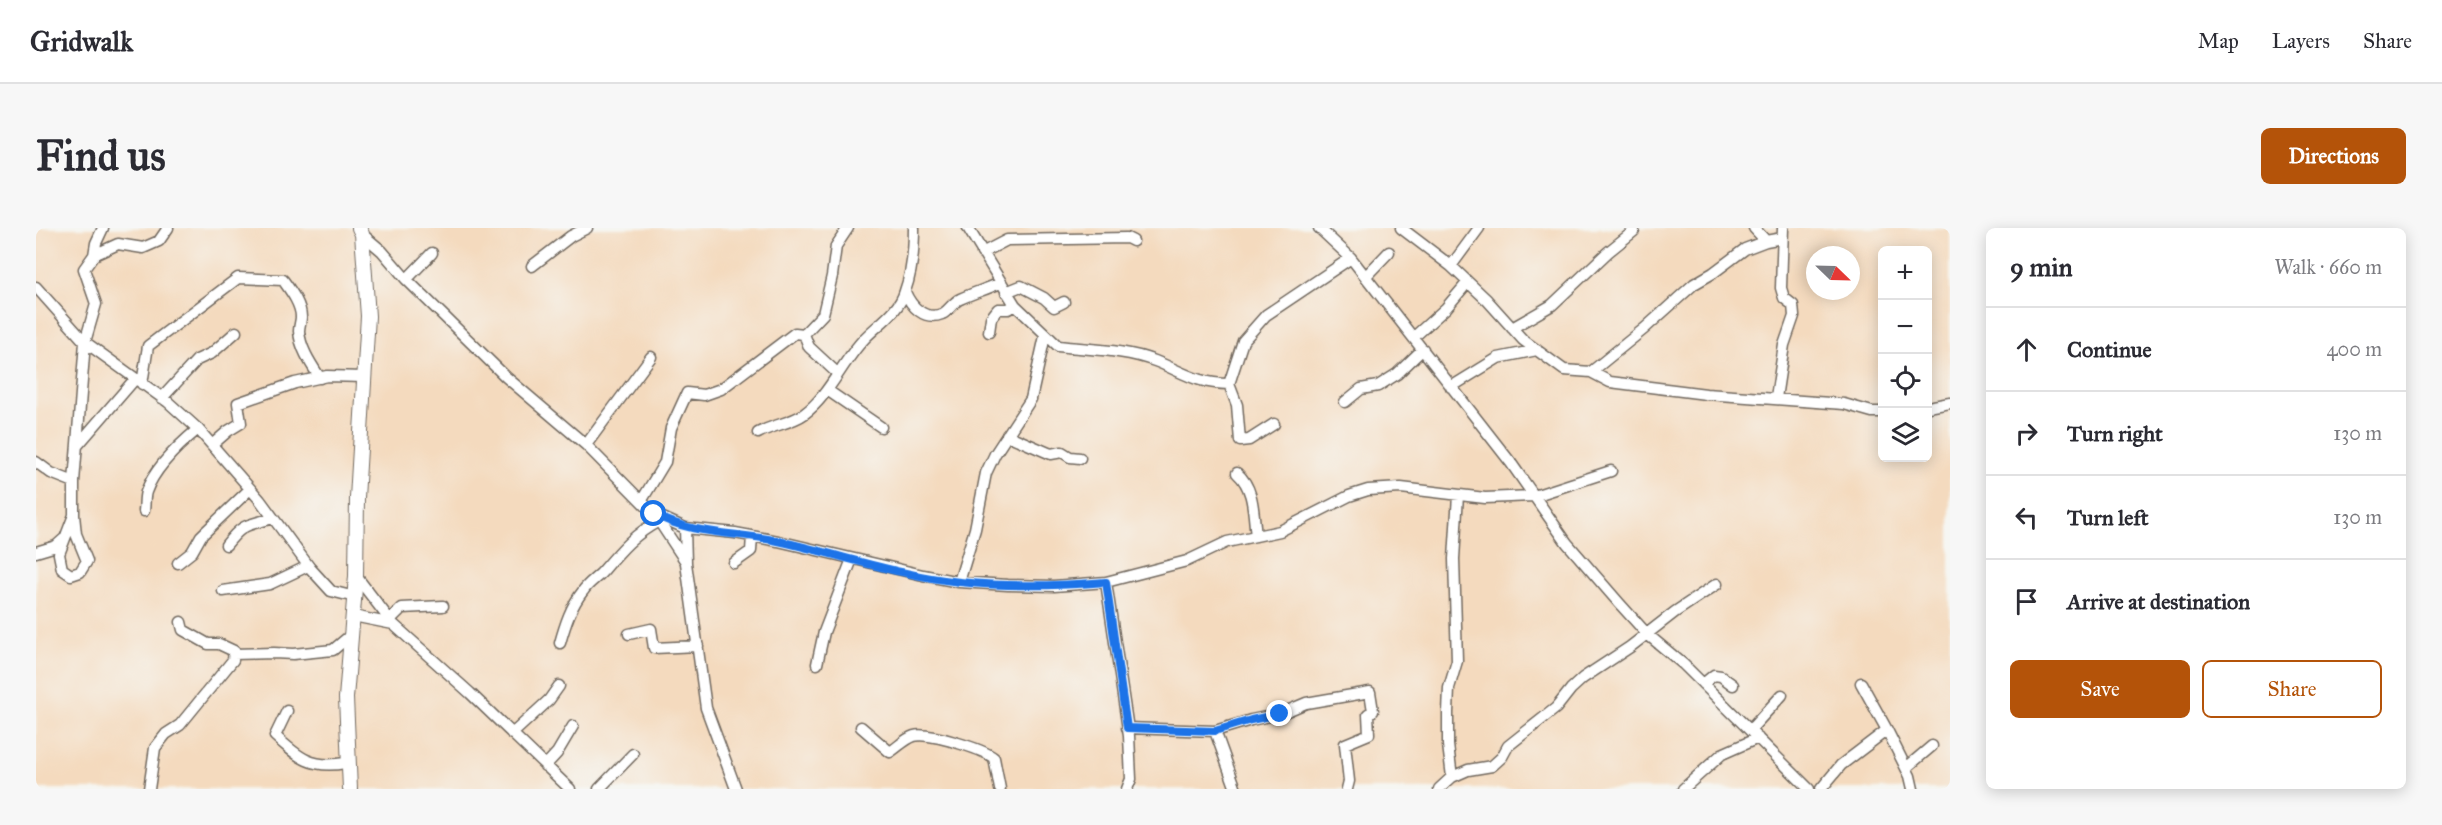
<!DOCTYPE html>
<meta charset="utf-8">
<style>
:root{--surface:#fff;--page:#f7f7f7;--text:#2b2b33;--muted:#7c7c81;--line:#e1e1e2;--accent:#b45309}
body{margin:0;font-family:"IM FELL Great Primer",serif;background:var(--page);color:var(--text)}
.controls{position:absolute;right:18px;top:18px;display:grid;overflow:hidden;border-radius:9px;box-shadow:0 3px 15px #0003}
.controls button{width:54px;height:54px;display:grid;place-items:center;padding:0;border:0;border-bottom:2px solid var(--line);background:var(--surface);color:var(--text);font:30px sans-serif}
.compass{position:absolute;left:1770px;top:18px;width:54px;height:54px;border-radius:50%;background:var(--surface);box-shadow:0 3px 15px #0003;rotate:113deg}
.stop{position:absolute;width:18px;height:18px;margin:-14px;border:4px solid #1a73e8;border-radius:50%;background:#fff}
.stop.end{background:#1a73e8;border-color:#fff;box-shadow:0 2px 6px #0008}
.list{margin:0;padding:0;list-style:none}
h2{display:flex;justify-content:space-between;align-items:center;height:78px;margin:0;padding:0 24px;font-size:26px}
h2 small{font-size:20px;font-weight:400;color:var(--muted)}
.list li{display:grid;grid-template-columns:39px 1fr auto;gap:18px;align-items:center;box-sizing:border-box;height:84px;padding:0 24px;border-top:2px solid var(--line)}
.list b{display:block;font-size:22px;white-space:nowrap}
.list em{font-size:20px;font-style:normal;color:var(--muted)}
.actions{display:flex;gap:12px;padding:18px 24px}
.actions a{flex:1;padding:14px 0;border:2px solid var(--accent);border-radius:9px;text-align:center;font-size:21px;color:var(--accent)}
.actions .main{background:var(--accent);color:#fff}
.icon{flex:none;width:33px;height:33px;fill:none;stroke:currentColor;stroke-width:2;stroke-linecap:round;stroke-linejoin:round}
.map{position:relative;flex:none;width:1914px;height:561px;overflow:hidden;border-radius:9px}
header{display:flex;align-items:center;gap:36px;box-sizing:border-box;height:84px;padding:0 30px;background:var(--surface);border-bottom:2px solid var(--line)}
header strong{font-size:28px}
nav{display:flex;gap:33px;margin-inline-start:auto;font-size:21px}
.intro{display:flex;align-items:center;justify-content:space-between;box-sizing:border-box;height:144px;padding:0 36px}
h1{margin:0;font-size:42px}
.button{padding:15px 27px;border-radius:9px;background:var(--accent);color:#fff;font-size:21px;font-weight:700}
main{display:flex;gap:36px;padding:0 36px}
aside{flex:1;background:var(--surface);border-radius:9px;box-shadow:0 3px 15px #0003}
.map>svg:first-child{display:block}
</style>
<header>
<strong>Gridwalk</strong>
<nav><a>Map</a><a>Layers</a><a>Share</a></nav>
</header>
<div class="intro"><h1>Find us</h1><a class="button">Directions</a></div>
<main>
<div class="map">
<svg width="1914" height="561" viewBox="0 0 1914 561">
<rect width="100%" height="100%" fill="#f6f6f2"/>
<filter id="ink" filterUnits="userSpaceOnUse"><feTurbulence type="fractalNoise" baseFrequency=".0167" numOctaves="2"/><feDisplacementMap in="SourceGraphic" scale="12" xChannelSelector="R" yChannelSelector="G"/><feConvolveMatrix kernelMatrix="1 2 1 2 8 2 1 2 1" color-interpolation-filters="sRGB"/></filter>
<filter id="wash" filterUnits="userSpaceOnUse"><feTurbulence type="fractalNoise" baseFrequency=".008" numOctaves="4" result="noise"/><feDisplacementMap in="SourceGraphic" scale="24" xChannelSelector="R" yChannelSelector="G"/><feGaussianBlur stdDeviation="1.35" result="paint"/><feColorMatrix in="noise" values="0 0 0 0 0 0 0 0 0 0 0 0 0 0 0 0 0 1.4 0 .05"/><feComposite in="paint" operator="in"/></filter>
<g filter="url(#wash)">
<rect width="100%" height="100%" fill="#f4dabe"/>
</g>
<g filter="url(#ink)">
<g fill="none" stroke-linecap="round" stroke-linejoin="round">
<defs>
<path id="minor" d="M932,0l47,77 43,41c33,4 65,3 97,15 28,11 42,23 74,23
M1283,0l32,30 160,205 56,80 52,60 28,31 36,30 126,125
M1365,0l50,38 36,34 36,40 41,30 27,2 19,10 96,12 138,10 28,8h10
M1718,0l12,13
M326,6l20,17 24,28 100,98 80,68 68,69 31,14 50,5 43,8 145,34 36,7 49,3 46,1 52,-4 81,-21 40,-19 53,-11 69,-35 19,-6 33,-2 84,10 49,-2 77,-25
M946,25l25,-13 120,-2 6,3
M58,27l24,-11 25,4 16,-7 9,-13
M496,38l39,-30 16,-8
M1415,38l28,-38
M1330,48l23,-24
M371,51l25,-26
M0,59l49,55 83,60 30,27 62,71 50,68 21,23 24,6
M869,64c6,14 19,29 37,22 7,-3 11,-12 18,-15 13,-6 27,-10 40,-16
M970,64l15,-6 23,12 10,9 10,-5
M1476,100l40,-23 56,-53 26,-21
M953,104l2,-14 7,-9h10l7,-4
M768,106l19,-20 9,-38 4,-30 12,-18
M1378,109l32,-29 22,-26
M1555,144l53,-43 50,-45 19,-11 32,-24 21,-8 16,-3
M106,156l6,-38 90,-68 45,2c7,10 18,24 18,37 0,4 -2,9 -2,14 1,17 12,33 21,47
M1415,159l47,-29 39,-8
M791,162l54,37
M126,170l35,-38 15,-7 24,-21
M1740,170l8,-53 10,-29 -1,-11 -9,-7 -3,-10 2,-60
M1309,174l16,-13 17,-3 19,-12 26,-25
M1892,179l22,-4
M1238,196l-25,16 -9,1 -3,-36 -8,-21 14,-43 23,-26 85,-57
M722,205c14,-8 34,-10 46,-19 25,-18 38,-52 60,-75 14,-15 35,-27 41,-48 7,-19 9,-43 9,-63
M971,207l44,19 11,-2 8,5 10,1
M176,217l16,-14 13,-8 -3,-20 57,-20 32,-7 37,1
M550,217l65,-88
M41,218l58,-67
M0,234l15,11 23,9
M1201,245c18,16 16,41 19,63
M606,272l23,-38 6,-34 16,-35 17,2 17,-6 74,-56 9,1 5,13 28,26
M108,283c1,-6 0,-13 2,-19 8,-23 34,-48 52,-63
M38,287l-15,39 3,15 9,6 9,-3 7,-11 -11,-27 -2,-19v-33l11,-140 11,-38 -12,-35 10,-14 2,-12 7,-15
M619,287l31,47
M649,300l1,35 20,145 30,81
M190,317c18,-23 21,-19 47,-27
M0,324l20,-6 9,-8
M142,335l14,-11 9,-16 49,-47
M698,335l17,-12 1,-15
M320,348l37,48 77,69 100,96
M923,354l16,-53 11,-56 9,-19 36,-55 14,-63
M1070,354l23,154 2,43 -4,10
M187,363l47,-7 38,-18
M317,388l40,8
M354,392l12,-12 41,-2
M593,406l22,-5 3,19 44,-2
M524,415c5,-18 11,-37 23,-52 5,-8 14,-13 20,-20 17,-20 31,-37 56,-50
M197,426l41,-1 19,1 40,-4 19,-16
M781,436l7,-32 28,-73
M1825,455l26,47
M1667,456l11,-9 7,1 12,9
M251,483l-12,25c24,22 37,33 70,27l4,-7
M825,499l29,25c8,-5 15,-13 24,-16 14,-4 69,13 80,22l6,31
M1091,500l88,3 21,58
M1714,502l32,-35
M1179,503l36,-11 29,-6 26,-11 64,-11 3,19 -5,3 1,20 -24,10 4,37 -2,8
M476,506l37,-34 10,-14
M509,538l12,-13 16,-27
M1870,540l26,-22
M1416,549l-4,-32v-32l1,-25 8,-27 -3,-102 4,-64
M113,561l6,-41 11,-14 14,-9 53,-65 1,-9 -15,-7h-11l-25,-14 -2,-8
M563,561l34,-35
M1403,561l13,-12 16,-7 24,-4 10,-9 6,-11 48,-38 15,-19 12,-11 47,-31 45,-35 42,-28
M1647,561l39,-35 36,-16
M1785,561l20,-24 46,-35 23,46 3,13"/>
<path id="major" d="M314,561l-4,-91 10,-122 1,-78 11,-182 -6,-82 -3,-6"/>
</defs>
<use href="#minor" stroke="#71685e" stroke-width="13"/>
<use href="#major" stroke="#71685e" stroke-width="16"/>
<use href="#minor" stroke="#fff" stroke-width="10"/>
<use href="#major" stroke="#fff" stroke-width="14"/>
</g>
</g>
<g fill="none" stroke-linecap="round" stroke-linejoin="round" filter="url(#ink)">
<path stroke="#1a73e8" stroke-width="8" d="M618,286c37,21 83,18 124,27 61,13 121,35 182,41 49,5 98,4 146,0l21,146 88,3 36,-11 29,-6"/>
</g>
</svg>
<div class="controls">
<button>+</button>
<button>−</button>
<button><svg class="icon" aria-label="locate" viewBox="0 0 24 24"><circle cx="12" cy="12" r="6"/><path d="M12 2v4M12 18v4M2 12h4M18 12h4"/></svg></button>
<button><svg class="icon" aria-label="layers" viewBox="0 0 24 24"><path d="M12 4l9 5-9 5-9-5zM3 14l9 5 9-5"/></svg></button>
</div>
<svg class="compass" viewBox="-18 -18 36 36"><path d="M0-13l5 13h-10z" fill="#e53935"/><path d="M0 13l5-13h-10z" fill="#7c7c81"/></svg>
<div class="stop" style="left:618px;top:286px"></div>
<div class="stop end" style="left:1244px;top:486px"></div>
</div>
<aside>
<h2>9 min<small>Walk · 660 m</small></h2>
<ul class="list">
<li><svg class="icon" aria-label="ahead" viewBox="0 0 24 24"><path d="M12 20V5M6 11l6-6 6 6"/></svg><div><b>Continue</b></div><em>400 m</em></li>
<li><svg class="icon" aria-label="right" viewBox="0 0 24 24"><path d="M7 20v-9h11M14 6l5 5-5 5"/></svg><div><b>Turn right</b></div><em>130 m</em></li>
<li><svg class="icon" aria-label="left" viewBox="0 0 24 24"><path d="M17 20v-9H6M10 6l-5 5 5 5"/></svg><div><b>Turn left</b></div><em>130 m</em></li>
<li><svg class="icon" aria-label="arrive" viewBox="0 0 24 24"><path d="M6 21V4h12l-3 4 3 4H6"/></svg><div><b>Arrive at destination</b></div></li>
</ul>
<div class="actions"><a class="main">Save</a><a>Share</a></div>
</aside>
</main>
